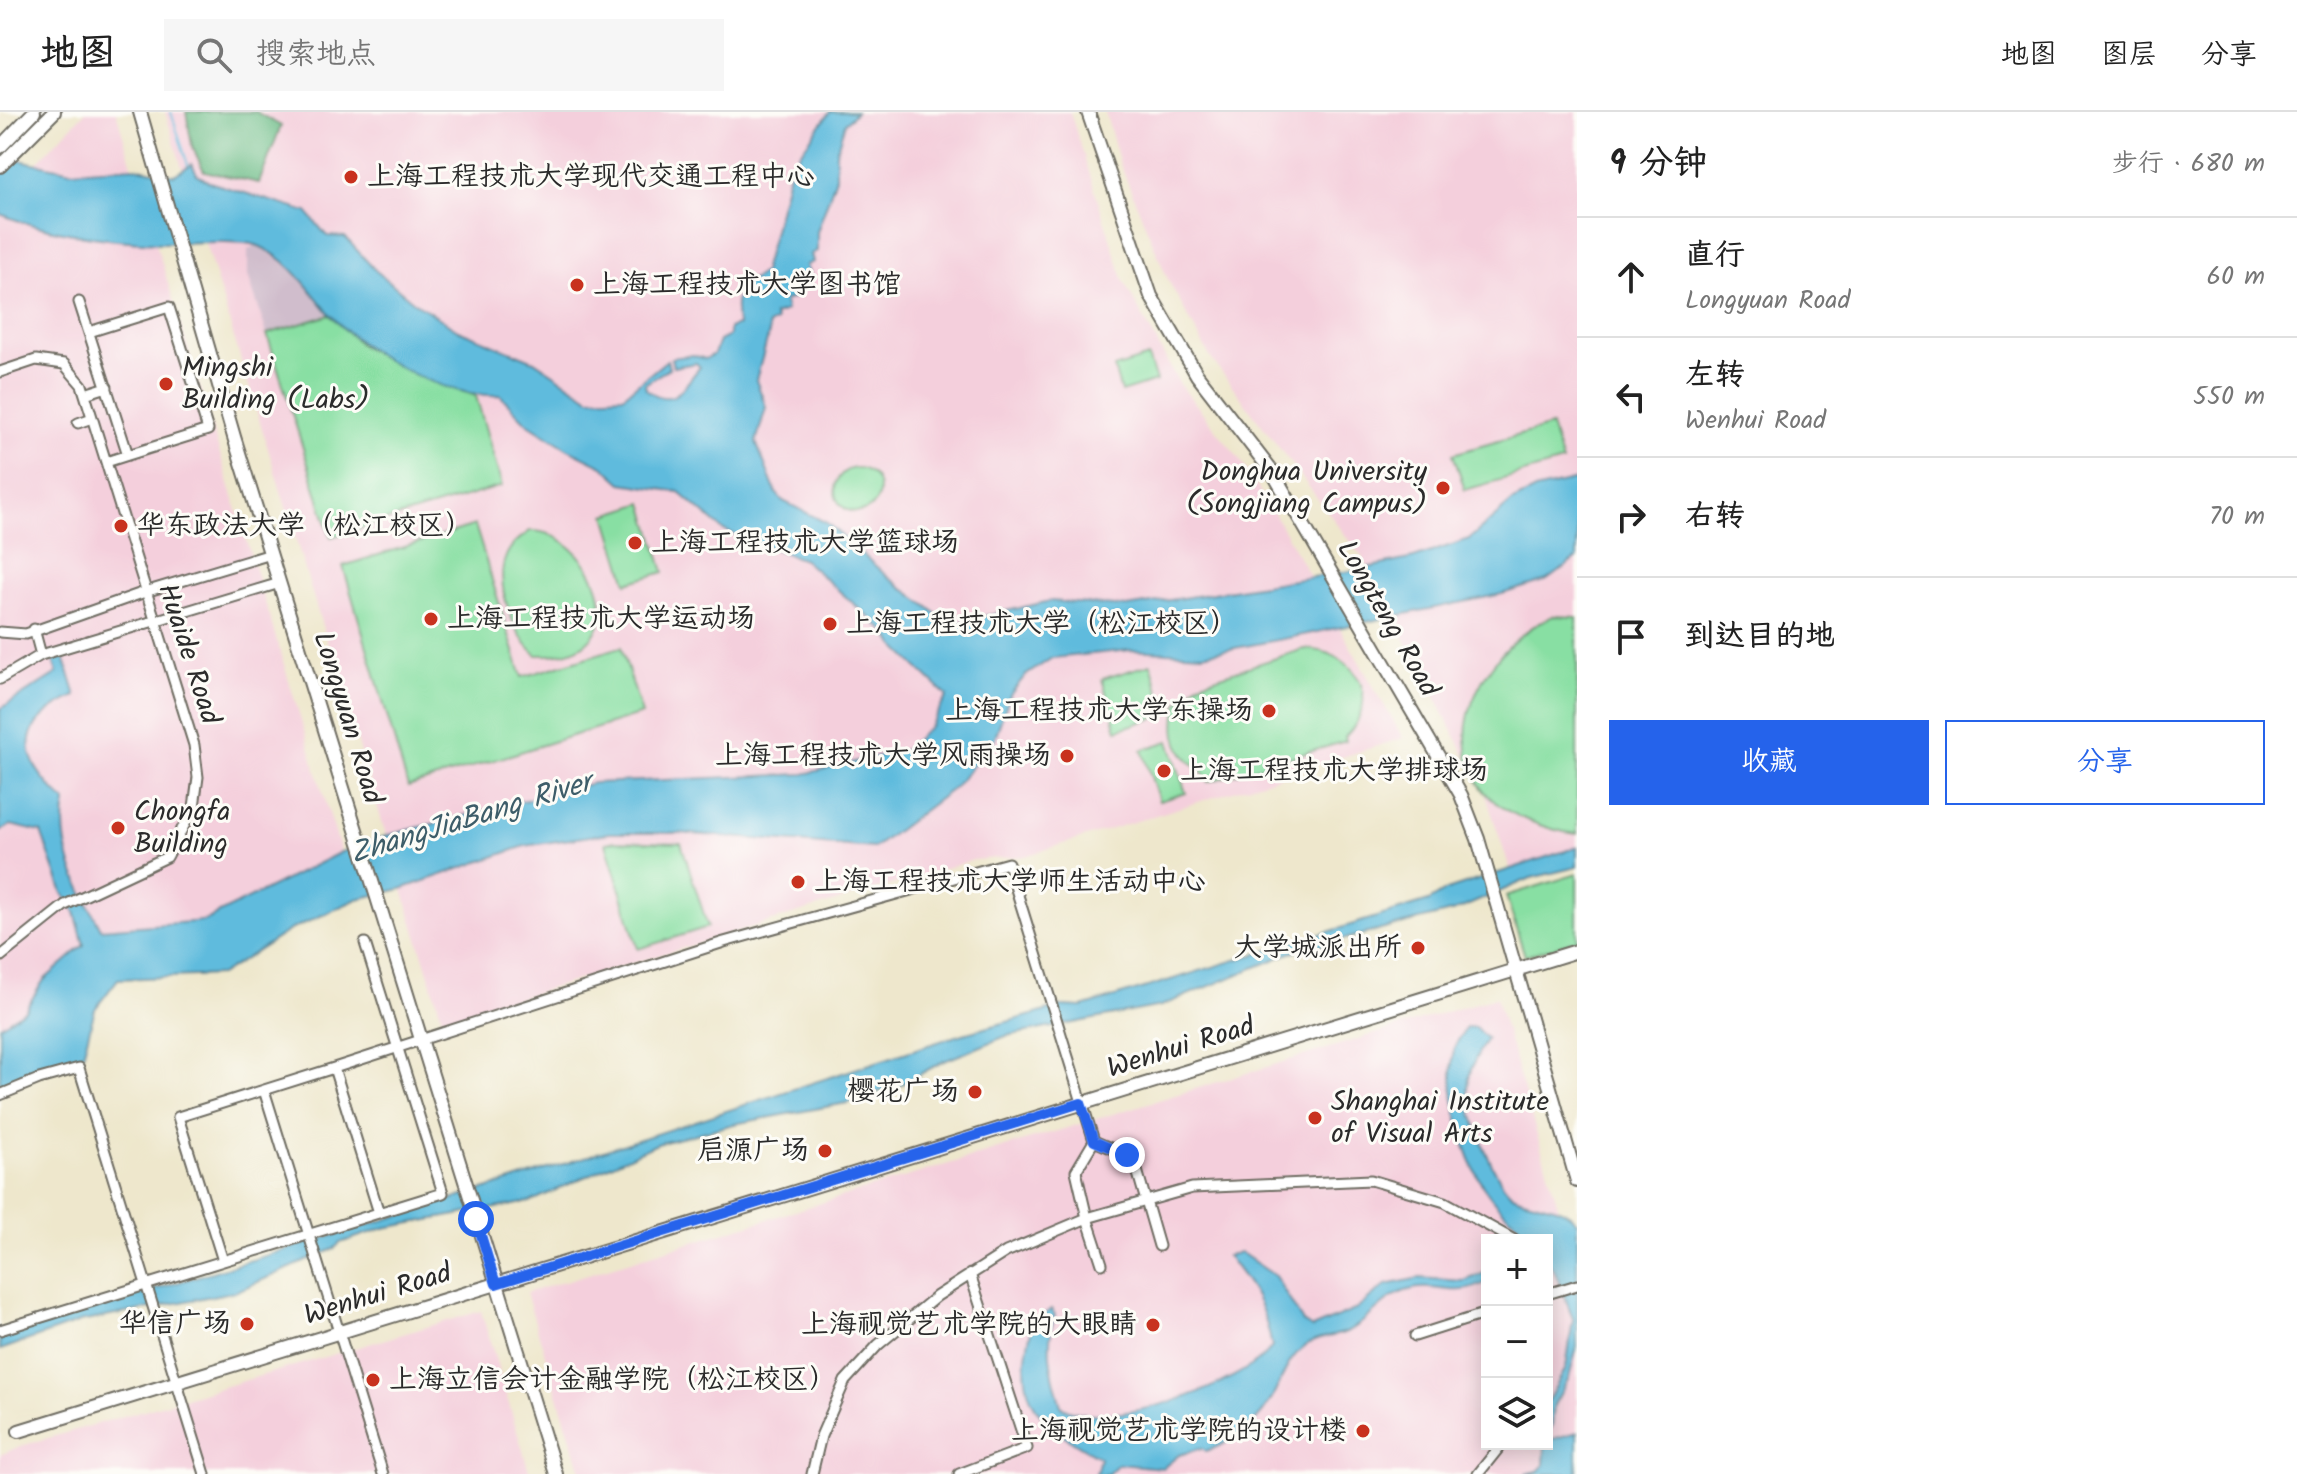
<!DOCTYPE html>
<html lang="zh">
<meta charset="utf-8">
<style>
:root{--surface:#fff;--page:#f6f6f6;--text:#222;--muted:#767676;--line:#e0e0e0;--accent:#2563eb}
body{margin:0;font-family:Kalam,"LXGW WenKai TC",sans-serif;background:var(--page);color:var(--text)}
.controls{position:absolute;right:24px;bottom:24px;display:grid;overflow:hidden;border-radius:0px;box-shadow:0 4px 20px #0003}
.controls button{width:72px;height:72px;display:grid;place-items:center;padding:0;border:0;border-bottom:2px solid var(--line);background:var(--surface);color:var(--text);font:40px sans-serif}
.stop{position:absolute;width:24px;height:24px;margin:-18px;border:6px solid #2563eb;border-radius:50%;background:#fff}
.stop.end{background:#2563eb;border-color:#fff;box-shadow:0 2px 8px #0008}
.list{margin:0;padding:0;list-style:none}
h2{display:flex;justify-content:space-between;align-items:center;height:104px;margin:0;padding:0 32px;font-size:34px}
h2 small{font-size:26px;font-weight:400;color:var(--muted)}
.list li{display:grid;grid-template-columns:52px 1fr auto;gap:24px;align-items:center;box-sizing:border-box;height:120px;padding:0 32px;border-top:2px solid var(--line)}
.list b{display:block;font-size:30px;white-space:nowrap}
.list p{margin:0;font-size:26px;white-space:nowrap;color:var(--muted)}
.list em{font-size:26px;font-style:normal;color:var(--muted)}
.actions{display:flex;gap:16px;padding:24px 32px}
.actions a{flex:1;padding:18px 0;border:2px solid var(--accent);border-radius:0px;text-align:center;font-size:28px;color:var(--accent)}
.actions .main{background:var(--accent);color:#fff}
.icon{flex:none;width:44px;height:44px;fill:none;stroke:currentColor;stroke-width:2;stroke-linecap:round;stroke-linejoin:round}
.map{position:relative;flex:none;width:1577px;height:1362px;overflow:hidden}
header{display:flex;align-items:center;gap:48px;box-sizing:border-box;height:112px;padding:0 40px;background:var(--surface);border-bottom:2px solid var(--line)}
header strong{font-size:38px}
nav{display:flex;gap:44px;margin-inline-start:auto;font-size:28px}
.search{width:560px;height:72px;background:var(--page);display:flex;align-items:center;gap:20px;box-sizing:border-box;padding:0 28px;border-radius:0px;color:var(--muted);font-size:30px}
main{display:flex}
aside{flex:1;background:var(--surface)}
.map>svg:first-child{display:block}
</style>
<header>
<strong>地图</strong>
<div class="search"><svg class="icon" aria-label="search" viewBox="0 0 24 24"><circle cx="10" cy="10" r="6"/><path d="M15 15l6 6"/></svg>搜索地点</div>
<nav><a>地图</a><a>图层</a><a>分享</a></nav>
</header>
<main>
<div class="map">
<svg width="1577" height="1362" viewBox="0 0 1577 1362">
<rect width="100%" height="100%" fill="#fdfcf7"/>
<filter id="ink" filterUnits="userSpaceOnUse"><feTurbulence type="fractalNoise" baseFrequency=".0125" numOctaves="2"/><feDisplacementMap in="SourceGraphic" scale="16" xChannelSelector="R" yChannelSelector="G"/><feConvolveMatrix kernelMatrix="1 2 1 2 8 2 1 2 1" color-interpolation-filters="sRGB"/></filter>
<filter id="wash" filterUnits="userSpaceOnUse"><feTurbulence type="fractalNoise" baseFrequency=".006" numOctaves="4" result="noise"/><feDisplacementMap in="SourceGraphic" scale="32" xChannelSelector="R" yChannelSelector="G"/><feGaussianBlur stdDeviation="1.8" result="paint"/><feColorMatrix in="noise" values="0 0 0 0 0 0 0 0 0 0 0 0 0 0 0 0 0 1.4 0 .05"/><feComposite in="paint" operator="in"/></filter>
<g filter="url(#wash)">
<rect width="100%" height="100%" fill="#eee7cc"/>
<path fill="#f4cfdc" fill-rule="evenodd" d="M85,0h31l225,740 -137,69 -103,8 -57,51 -19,30 -25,16v-825z
M165,0h905l54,170 55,101 62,78 31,49 131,228 -378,118 -52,4 -530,161z
M1105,0h472v735l-67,22 -25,-76 -123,-236 -152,-200 -42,-77 -48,-116z
M1496,885l81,272v205h-995l-56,-181zM1487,1128h60v204h-60z
M481,1199l49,163h-530v-19l18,-8z"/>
<path fill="#d0bdcc" d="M258,133l43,32 29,38 -63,19 -19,-59v-26z"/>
<path fill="#88dfa3" stroke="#5a8567" stroke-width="2" d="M330,203l32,31 53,28 61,22 26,90 -171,51 -64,-203z
M1148,245l8,24 -35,11 -7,-24z
M1551,314l11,36 -97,28 -12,-36z
M835 378a22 22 0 1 1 44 0a22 22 0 1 1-44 0Z
M643,391l21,69 -37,11 -21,-68z
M475,413l47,152 99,-30 21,67 -234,73 -65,-221z
M530,419c63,-2 119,128 7,124 -22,-16 -42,-69 -32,-96 4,-13 14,-20 25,-28z
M1553,504l24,1v217c-28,-3 -75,-20 -93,-43 -48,-63 9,-150 69,-175z
M1304,537c52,1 80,50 41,88l1,4 -138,41c-4,-10 -8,-12 -16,-19 -19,-16 -19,-37 -14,-59l21,-21z
M1151,552l15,50 -49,16 -15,-51z
M1169,629l17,52 -27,8 -17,-51z
M615,729l66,2 27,84 -70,22 -32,-106z
M1577,762v66l-52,16 -19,-60z"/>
<path fill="#6ebe89" stroke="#4c745a" stroke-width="2" d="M186,0h70l25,14 -22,57 -55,-12 -12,-25z"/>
<path fill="#5fbbdd" stroke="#457384" stroke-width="2" d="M830,0h26l-11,11 -9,29v25l-19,55v19l-6,3 2,8 -7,3 3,9 -8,3 2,9 -9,3 2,8 -12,4 2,10 -12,4 2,6 -8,4 1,8 -13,47 10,27 -10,35 20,51 7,8 44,22 61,54 63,47 99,-23 77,6 230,-37 57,-12 55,-19 44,-38 22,-11 42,-10v78l-30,22 -45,14 -209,43 -90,17 -72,-4 -79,8 -27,18 -15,19 -16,45 -39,47 -81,61 -196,-15h-69l-84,13 -124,43 -44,10 -67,31 -70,45 -102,4 -23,30 -12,46 -61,19 -22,11v-59l25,-16 19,-30 40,-35 -9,-33 -12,-19 -22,-61 -30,-7 -11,7v-123l57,-36 -4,-13 11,-3 12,39c-64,28 -57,65 -10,106 -9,48 14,86 35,127l103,-8 137,-69 48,-17 204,-52 211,-9 101,-24 25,-24 17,-30 -53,-51 -7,-12 -83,-73 -81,-30 -44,-38 -57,-9 -19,-17 -35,-17 -41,-26 -27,-28c-56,3 -135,-40 -171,-82 -20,-24 -40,-54 -70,-67 -15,-7 -77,-3 -97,-3 -52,-2 -114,-10 -162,-29v-58l71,15 63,-4 40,8 18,-11 5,10 12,8 98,30 20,24 18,1 30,33 39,32 44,28 76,31 56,37 33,-2 44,-36 2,8 -24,16 1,5c29,22 38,-4 54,-22l-4,-4 -23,4 -2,-9 22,-3 12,4 9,-5 5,-13 10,-5v-8l9,-3c-7,-32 2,-36 25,-53l28,-107z
M1577,735v20l-46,11 -76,33 -165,42 -129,53 -155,30 -64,26 -40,22 -55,19 -113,21 -77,20 -127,58 -146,26 -44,15 -6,6 -97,42 -157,31 -80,28v-14l490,-148 466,-152 108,-30 18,1 347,-106 18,-11z
M1475,915l12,12c-11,17 -19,31 -19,52 0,21 28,96 47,105 19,9 48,7 62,26v125l-8,31 -15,27 -2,22 -5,6 2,7 28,-8v42h-52l13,-3 6,-6 3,-63 19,-34 7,-49 -19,-49 -7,-8v-22h-18c-8,-18 -25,-25 -37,-41 -27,-35 -46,-105 -38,-149 1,-7 8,-15 12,-22z
M1240,1140l35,24 28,46 9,6 45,-19 29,-24 33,-7 45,3 23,-9v10c-32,18 -51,0 -78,8 -26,7 -37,29 -60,41 -13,6 -28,5 -41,13 -19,12 -24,31 -34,50 -14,29 -39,47 -68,57l-4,-3 -23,7 -16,13 -45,-4 -10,10h-12l4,-16c-63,-36 -89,-58 -67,-134l18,-15 4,6c-11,33 -3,59 6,91 43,28 182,-20 211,-59 -8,-42 -18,-58 -45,-91z"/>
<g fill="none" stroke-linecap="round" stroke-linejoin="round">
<path stroke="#5fbbdd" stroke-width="2" d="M171,0l17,53"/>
</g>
</g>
<g filter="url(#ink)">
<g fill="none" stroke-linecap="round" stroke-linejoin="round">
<defs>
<path id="minor" d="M79,190l49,153 -22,7
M89,220l80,-25 39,123 -80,25
M0,260l36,-12 28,4 18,21 112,360 4,32 -4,30 -27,50 -102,48 -65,52
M85,282l22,-7
M78,311l14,-5
M34,517l7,26
M0,520l26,2 119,-42 126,-38
M0,567l41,-24 239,-72
M264,978l119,384
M0,983l39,-16 40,-11 126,406
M1094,1029l-18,30 11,47 15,46
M379,1101l-45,-145 390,-126 284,-79 86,278 33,14 10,15 22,76
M223,1149l-45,-144 156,-49
M1547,1182l30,-9
M0,1218l443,-137 -78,-250
M1415,1224l72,-23
M812,1362l9,-38 24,-55 33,-36 59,-49 69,-44 81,-34 105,-30 179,-8 74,22 69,38
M959,1362l68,-26 -57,-174
M1478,1362l24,-30"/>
<path id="major" d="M140,0l94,325 322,1037
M1088,0l63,184 46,79 76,98 188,322 17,44 99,342
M0,35l34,-35
M0,54l54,-54
M19,1319l1558,-480"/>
</defs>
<use href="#minor" stroke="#6f6d63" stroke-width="13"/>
<use href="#major" stroke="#6f6d63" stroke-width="16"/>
<use href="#minor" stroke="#fff" stroke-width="9"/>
<use href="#major" stroke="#fff" stroke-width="12"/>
</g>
</g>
<g fill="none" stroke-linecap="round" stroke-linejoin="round" filter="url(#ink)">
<path stroke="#2563eb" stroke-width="10" d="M476,1107l20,65 585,-181 13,38 33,14"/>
</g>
<g fill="#c8321e" stroke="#fdfcf7" stroke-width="3">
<circle cx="351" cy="65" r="8"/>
<circle cx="577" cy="173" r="8"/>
<circle cx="166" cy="272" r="8"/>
<circle cx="1443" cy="376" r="8"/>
<circle cx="121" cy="414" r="8"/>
<circle cx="635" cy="431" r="8"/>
<circle cx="431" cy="507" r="8"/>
<circle cx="830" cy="512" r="8"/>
<circle cx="1269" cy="599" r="8"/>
<circle cx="1067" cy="644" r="8"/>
<circle cx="1164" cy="659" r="8"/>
<circle cx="118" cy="716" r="8"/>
<circle cx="798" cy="770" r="8"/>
<circle cx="1418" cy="836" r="8"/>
<circle cx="975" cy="980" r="8"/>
<circle cx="1315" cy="1006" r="8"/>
<circle cx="825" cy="1039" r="8"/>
<circle cx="247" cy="1212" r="8"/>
<circle cx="1153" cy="1213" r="8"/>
<circle cx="373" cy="1268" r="8"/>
<circle cx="1363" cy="1319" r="8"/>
</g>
<g text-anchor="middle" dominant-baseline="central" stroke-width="6" stroke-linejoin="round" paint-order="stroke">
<g font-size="28" fill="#2b2b2b" stroke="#fdfcf7" text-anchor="start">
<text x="367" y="65">上海工程技术大学现代交通工程中心</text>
<text x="593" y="173">上海工程技术大学图书馆</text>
<text x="182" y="256">Mingshi<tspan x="182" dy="32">Building (Labs)</tspan></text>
<text x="1427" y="360" text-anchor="end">Donghua University<tspan x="1427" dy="32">(Songjiang Campus)</tspan></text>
<text x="137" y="414">华东政法大学（松江校区）</text>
<text x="651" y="431">上海工程技术大学篮球场</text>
<text x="447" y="507">上海工程技术大学运动场</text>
<text x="846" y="512">上海工程技术大学（松江校区）</text>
<text x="1253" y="599" text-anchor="end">上海工程技术大学东操场</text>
<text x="1051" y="644" text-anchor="end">上海工程技术大学风雨操场</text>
<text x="1180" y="659">上海工程技术大学排球场</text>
<text x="134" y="700">Chongfa<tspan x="134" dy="32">Building</tspan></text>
<text x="814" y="770">上海工程技术大学师生活动中心</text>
<text x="1402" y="836" text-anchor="end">大学城派出所</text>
<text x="959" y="980" text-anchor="end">樱花广场</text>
<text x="1331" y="990">Shanghai Institute<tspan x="1331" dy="32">of Visual Arts</tspan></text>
<text x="809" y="1039" text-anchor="end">启源广场</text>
<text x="231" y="1212" text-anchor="end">华信广场</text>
<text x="1137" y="1213" text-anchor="end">上海视觉艺术学院的大眼睛</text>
<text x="389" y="1268">上海立信会计金融学院（松江校区）</text>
<text x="1347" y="1319" text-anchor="end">上海视觉艺术学院的设计楼</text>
</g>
<g font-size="28" fill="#2b2b2b" stroke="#fdfcf7">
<text transform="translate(1387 507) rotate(60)">Longteng Road</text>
<text transform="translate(188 542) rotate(72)">Huaide Road</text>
<text transform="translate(347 606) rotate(73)">Longyuan Road</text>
<text transform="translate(1181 936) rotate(-17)">Wenhui Road</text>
<text transform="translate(378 1183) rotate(-17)">Wenhui Road</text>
</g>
<g font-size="30" font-style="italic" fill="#3d5d69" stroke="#fdfcf7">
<text transform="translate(471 707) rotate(-17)">ZhangJiaBang River</text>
</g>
</g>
</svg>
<div class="controls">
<button>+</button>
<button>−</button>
<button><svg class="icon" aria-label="layers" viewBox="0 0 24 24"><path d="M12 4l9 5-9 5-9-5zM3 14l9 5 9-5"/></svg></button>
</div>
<div class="stop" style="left:476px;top:1107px"></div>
<div class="stop end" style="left:1127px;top:1043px"></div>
</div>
<aside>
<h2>9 分钟<small>步行 · 680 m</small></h2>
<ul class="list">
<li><svg class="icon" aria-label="ahead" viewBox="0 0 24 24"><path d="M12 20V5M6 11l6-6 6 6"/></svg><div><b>直行</b><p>Longyuan Road</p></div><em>60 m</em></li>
<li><svg class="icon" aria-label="left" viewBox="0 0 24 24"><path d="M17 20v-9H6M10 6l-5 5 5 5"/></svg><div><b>左转</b><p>Wenhui Road</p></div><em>550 m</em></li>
<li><svg class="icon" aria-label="right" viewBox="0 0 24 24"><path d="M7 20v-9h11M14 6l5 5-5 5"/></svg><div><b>右转</b></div><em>70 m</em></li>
<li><svg class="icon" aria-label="arrive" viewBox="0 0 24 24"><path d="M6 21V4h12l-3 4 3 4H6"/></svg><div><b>到达目的地</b></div></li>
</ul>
<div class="actions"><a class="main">收藏</a><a>分享</a></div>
</aside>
</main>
